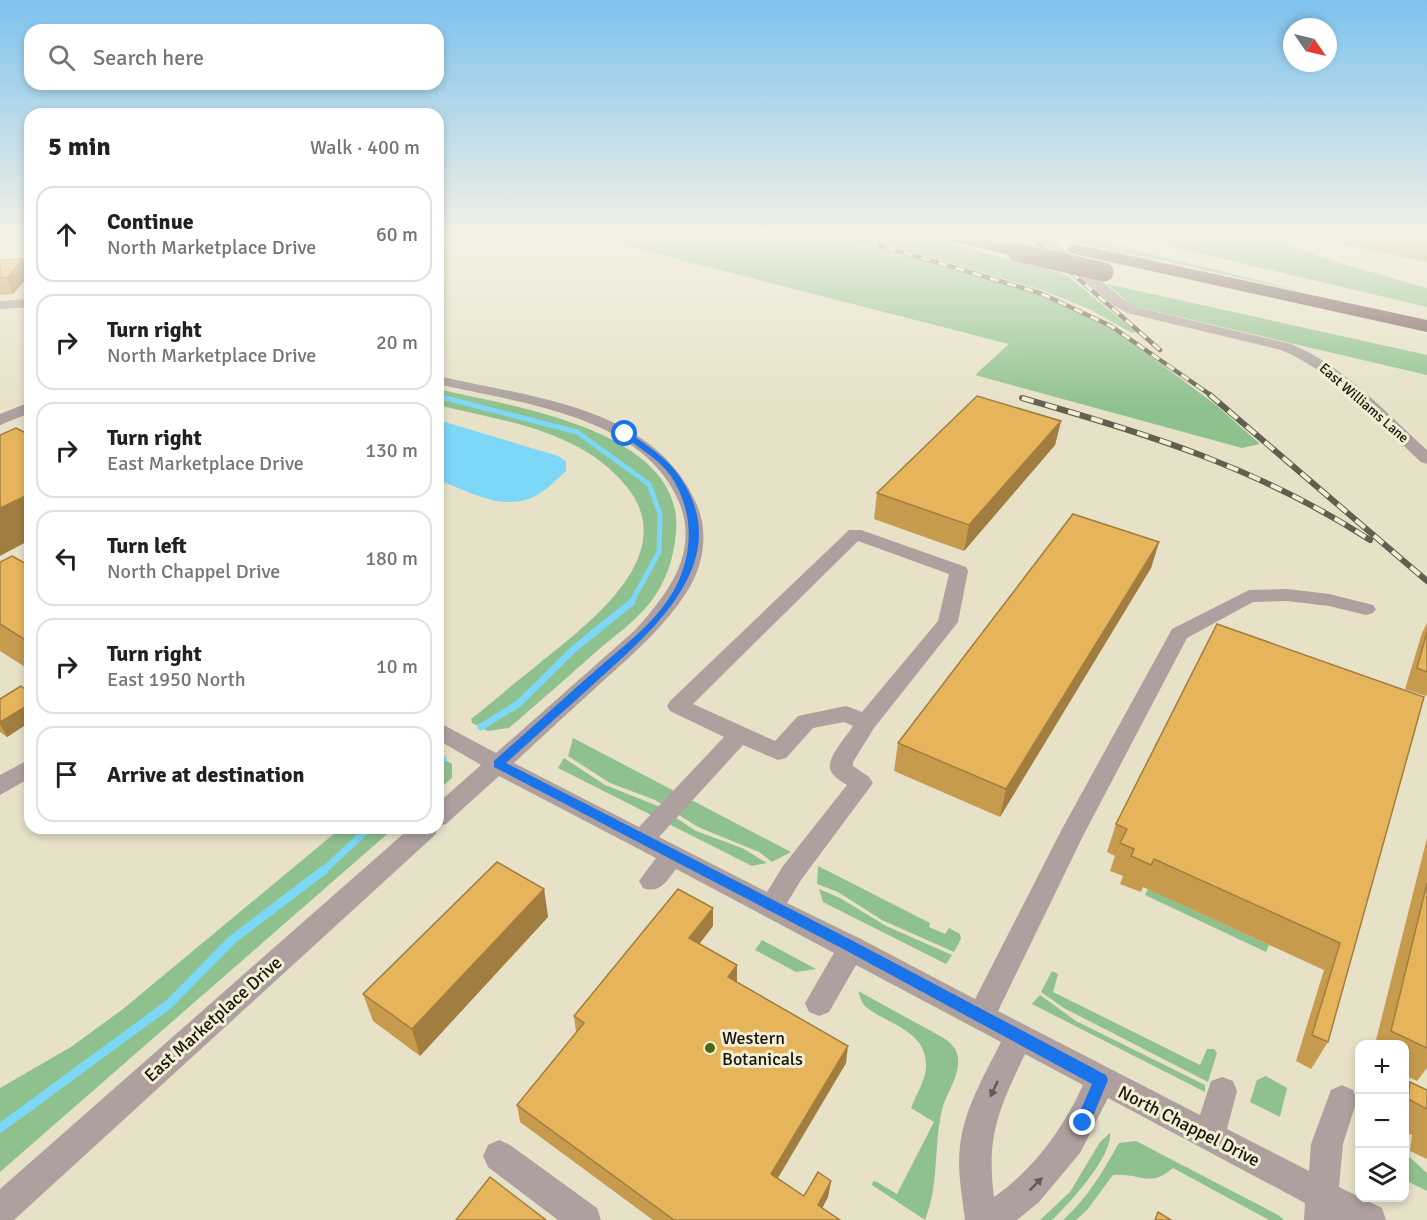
<!DOCTYPE html>
<meta charset="utf-8">
<style>
:root{--surface:#fff;--page:#f2f2f2;--text:#202124;--muted:#757577;--line:#e0e0e0}
body{margin:0;font-family:Signika,sans-serif;background:var(--page);color:var(--text)}
.controls{position:absolute;right:18px;bottom:18px;display:grid;overflow:hidden;border-radius:12px;box-shadow:0 3px 9px #0003}
.controls button{width:54px;height:54px;display:grid;place-items:center;padding:0;border:0;border-bottom:2px solid var(--line);background:var(--surface);color:var(--text);font:30px sans-serif}
.compass{position:absolute;left:1283px;top:18px;width:54px;height:54px;border-radius:50%;background:var(--surface);box-shadow:0 3px 9px #0003;rotate:124deg}
.stop{position:absolute;width:18px;height:18px;margin:-14px;border:4px solid #1a73e8;border-radius:50%;background:#fff}
.stop.end{background:#1a73e8;border-color:#fff;box-shadow:0 2px 6px #0008}
.list{margin:0;padding:0;list-style:none}
h2{display:flex;justify-content:space-between;align-items:center;height:78px;margin:0;padding:0 24px;font-size:26px}
h2 small{font-size:20px;font-weight:400;color:var(--muted)}
.list li{display:grid;grid-template-columns:39px 1fr auto;gap:18px;align-items:center;box-sizing:border-box;height:96px;margin:0 12px 12px;padding:0 12px;border:2px solid var(--line);border-radius:18px}
.list b{display:block;font-size:22px;white-space:nowrap}
.list p{margin:0;font-size:20px;white-space:nowrap;color:var(--muted)}
.list em{font-size:20px;font-style:normal;color:var(--muted)}
.icon{flex:none;width:33px;height:33px;fill:none;stroke:currentColor;stroke-width:2;stroke-linecap:round;stroke-linejoin:round}
.map{position:relative;flex:none;width:1427px;height:1220px;overflow:hidden}
.search{position:absolute;background:var(--surface);box-shadow:0 3px 9px #0003;left:24px;top:24px;width:420px;height:66px;display:flex;align-items:center;gap:15px;box-sizing:border-box;padding:0 21px;border-radius:18px;color:var(--muted);font-size:22px}
.panel{position:absolute;background:var(--surface);box-shadow:0 3px 9px #0003;left:24px;top:108px;width:420px;height:726px;border-radius:18px}
.map>svg:first-child{display:block}
</style>
<div class="map">
<svg width="1427" height="1220" viewBox="0 0 1427 1220">
<rect width="100%" height="100%" fill="#e6e1c7"/>
<path fill="#8fc18e" d="M641,237h204l173,51 39,13 54,26 105,78 44,39 -18,4 -267,-73 34,-31 -399,-102z
M863,237h62l135,36 10,5 66,54 -4,1 -43,-24 -47,-19z
M1060,237h23l226,56 -246,-54z
M1129,237h137l70,25 91,26v19z
M1107,284l320,71v20l-294,-69z
M438,389c71,17 247,40 238,143 -2,26 -10,51 -27,72 -15,18 -33,31 -51,46 -29,26 -59,52 -89,78l-21,3 -16,-8 -1,-4c22,-17 42,-35 64,-52 49,-40 148,-110 92,-180 -16,-19 -35,-34 -57,-44 -41,-20 -88,-27 -132,-38z
M573,738l218,114 -19,10 -13,-10 -61,-25 -43,-27 -45,-17 -42,-27z
M438,756l14,8v14l-14,12z
M564,758l41,27 53,21 38,25 46,17 25,15 -15,3 -194,-98z
M341,828h53l-394,344v-84l71,-41 52,-38z
M818,866l112,57 -1,4 16,7 4,-6 11,6 1,5 -7,13 -72,-32 -44,-28 -21,-8z
M819,889l21,9 46,28 66,29 -6,9 -123,-62z
M1148,889l121,56 -3,7 -121,-57z
M762,940l54,29 -20,3 -41,-22z
M1052,971l6,3 -5,18 147,73 7,-16h7l3,4 -9,29 -144,-74 -23,-16z
M858,991l84,46c8,5 15,11 16,21 2,16 -10,33 -15,48 -10,37 -3,77 -18,114l-53,-35 1,-4 4,1 20,12 37,-72 -23,-14c5,-13 14,-27 15,-40 2,-37 -37,-43 -60,-61 -4,-3 -6,-11 -8,-16z
M1040,995l36,26 129,64v7l-173,-88z
M1266,1076l21,12 -7,29 -30,-15 7,-22z
M1110,1133c3,23 -41,71 -58,87h-12l30,-28 30,-50z
M1136,1141l142,74 6,5h-15l-96,-52c-24,21 -32,4 -60,7l-26,35 -11,10h-13c24,-21 40,-49 56,-77z
M1405,1153l22,20v18l-22,-11z"/>
<path fill="#7dd7f7" d="M438,420l120,36 8,5v10c-10,9 -21,21 -33,26 -30,15 -67,-7 -95,-17z"/>
<g fill="none" stroke-linecap="round" stroke-linejoin="round">
<path stroke="#7dd7f7" stroke-width="5" d="M438,396l139,36 72,52 11,30 -1,38 -28,51"/>
<path stroke="#7dd7f7" stroke-width="7" d="M481,727l37,-23 57,-56 57,-46
M438,764l5,-5
M322,872l47,-44"/>
<path stroke="#7dd7f7" stroke-width="9" d="M0,1128l169,-124 64,-65 91,-69"/>
<path fill="#ada09f" fill-rule="evenodd" d="M438,237h23l-23,5z
M1036,237h13l74,62 13,8 155,37c53,22 94,68 136,106v14l-6,-2c-43,-40 -85,-89 -140,-112l-154,-37 -14,-8z
M30,299v8l-30,2v-8z
M438,376c90,21 216,30 258,127 13,28 8,61 -8,87 -23,37 -55,64 -87,93 -29,26 -58,53 -87,80l125,64 85,-90 -54,-26 -3,-5 3,-5 179,-171h12l105,37 2,4 -10,51 -84,106 -21,34v4l16,11 4,6 -72,97 -14,23 74,36 114,60 87,-170 110,-200 77,-39 38,-1 42,5 44,11 3,4 -3,4 -7,2 -37,-9 -42,-5 -34,1 -66,36 -104,198 -85,175 202,104 11,-34 11,-4 11,4 4,10 -10,38 82,42 2,-27 20,-54 11,-5 11,5 4,10 -14,44 -4,43 43,21 4,12h-82l1,-17 -197,-105 -28,55 -41,49 -22,18h-52c-3,-25 -8,-50 -5,-74 4,-37 25,-72 41,-104l-145,-77 -27,47 -10,4 -10,-4 -4,-9 29,-50 -158,-84c-10,13 -16,25 -33,19l-4,-7 17,-23 -157,-82 -53,48 -8,2v-23l43,-38 -43,-25v-18l58,31 138,-122c33,-36 66,-78 45,-129 -36,-87 -161,-99 -241,-118zM858,541l91,33 -11,47 -76,91 -16,-6 -48,10 -23,25 -82,-37zM844,722l9,4c-6,10 -25,30 -23,42 1,8 11,13 17,17l-64,81 -16,26 -108,-55 84,-92 35,15 8,-2 27,-30zM1025,1054l58,31c-20,44 -49,84 -89,112 -8,-61 5,-88 31,-143z
M30,402v11l-30,12v-11z
M30,759v19l-30,17v-20z
M410,828h28l-3,7 -421,385h-14v-31z
M499,1140l11,5 87,63 4,12h-43l-70,-53 -5,-11 5,-11z"/>
<path fill="#715755" fill-rule="evenodd" d="M950,237h27l46,11 3,4 -9,5 -65,-16z
M1076,244l351,76v12l-357,-79 -3,-4 3,-4z"/>
<defs>
<path id="rail-far1" d="M852,237l188,56 71,33 101,70
M1031,237l129,113"/>
<path id="rail" d="M1210,395l217,186
M1022,398c126,36 237,70 348,142"/>
</defs>
<use href="#rail-far1" stroke="#625f50" stroke-width="4.5"/>
<use href="#rail" stroke="#625f50" stroke-width="6"/>
<use href="#rail-far1" stroke="#f4eed4" stroke-width="3" stroke-dasharray="9" stroke-linecap="butt"/>
<use href="#rail" stroke="#f4eed4" stroke-width="4" stroke-dasharray="12" stroke-linecap="butt"/>
<path stroke="#715755" stroke-width="19" d="M1017,252l87,20"/>
</g>
<path fill="#c69b4e" d="M1306,237h121v25z
M0,260l30,14 -17,20 -13,1z
M1061,421l-6,24 -91,106 -90,-32 3,-26z
M1159,542l-8,26 -151,249 -106,-46 4,-28z
M0,562l30,4v104l-30,-19z
M1427,623v71l-1,2 -21,-7 17,-56z
M30,693v29l-23,15 -7,-5v-33z
M1424,697l-96,345 -17,27 -15,-8 28,-91 -181,-83 -2,5 -21,-8 3,-8 -13,-5 5,-15 -8,-4 9,-28z
M1427,838v230l-10,13 -13,-6v-31h-29z
M544,889l4,28 -128,139 -47,-35 -10,-27z
M713,926l-14,18 38,38 109,81 -68,115 26,18 27,-15 -3,16 -6,11 18,12h-187l-133,-98 -3,-17 59,-73 -2,-16z
M1410,1082l17,8v69l-17,-8 2,-16 -8,-3v-42z"/>
<path fill="#a17e40" d="M23,259l7,15 -17,20 -6,-16z
M1061,421l-6,24 -91,106 5,-26z
M30,494v46l-30,16v-48z
M1159,542l-8,26 -151,249 6,-28z
M30,704v18l-23,15 -7,-13v-2z
M544,889l4,28 -128,139 -8,-27z
M713,908v18l-23,30 -1,-18z
M737,965v18l-9,-6z
M848,1046l-2,17 -76,128 1,-17z
M831,1181l-3,16 -12,23 2,-15z"/>
<path fill="#e6b45b" stroke="#a17e40" stroke-width="1.5" d="M1404,237h23v4z
M23,259l-16,19h-7v-18z
M977,396l84,25 -92,104 -92,-32z
M16,428l14,7v59l-30,14v-73z
M1073,514l86,28 -153,247 -108,-46z
M12,556l18,10v77l-30,-19v-62z
M1217,624l207,73 -96,345 -16,-7 28,-92 -186,-84 -3,6 -20,-9 3,-7 -14,-6 7,-14 -11,-5z
M1427,632v40l-10,-4z
M21,686l9,7v11l-30,18v-23z
M497,862l47,27 -132,140 -49,-35z
M1427,883v165l-36,-17z
M678,889l35,19 -24,30 48,27 -9,12 120,69 -77,128 33,22 14,-24 13,9 -13,24 22,15h-166l-157,-115 67,-82 -10,-7z
M1410,1082l17,8v19l-19,-10z
M490,1177l56,43h-90z
M1158,1212l13,8h-16z"/>
<defs><path id="oneway-solid" d="M-6-.8H1V-3.2L6.5 0L1 3.2V.8H-6Z" transform="scale(1.5)"/></defs>
<g fill="#625a55">
<use href="#oneway-solid" transform="translate(994 1089) rotate(115)"/>
<use href="#oneway-solid" transform="translate(1036 1184) rotate(-45)"/>
</g>
<linearGradient id="sky" x2="0" y2="1"><stop stop-color="#7dc2ee"/><stop offset="0.58" stop-color="#f4f2e6"/><stop offset="1" stop-color="#f4f2e6" stop-opacity="0"/></linearGradient>
<rect width="1427" height="407" fill="url(#sky)"/>
<path fill="#1a73e8" d="M622,432h6c17,12 36,24 49,41 62,84 -21,155 -80,208 -30,27 -61,55 -91,82l351,180 249,132 2,5 -20,48 -5,2 -6,-2 -2,-5 17,-39 -245,-133 -353,-184v-6c34,-30 68,-61 102,-91 29,-25 67,-53 83,-90 15,-35 13,-71 -8,-104 -12,-17 -32,-28 -49,-41z"/>
<circle fill="#526714" stroke="#f4eed4" stroke-width="2" cx="710" cy="1048" r="6"/>
<g text-anchor="middle" dominant-baseline="central" stroke-width="6" stroke-linejoin="round" paint-order="stroke">
<g font-size="14" fill="#16140b" stroke="#f4eed4">
<text transform="translate(1364 403) rotate(41)">East Williams Lane</text>
</g>
<g font-size="18" fill="#16140b" stroke="#f4eed4">
<text transform="translate(213 1019) rotate(-42)">East Marketplace Drive</text>
<text transform="translate(1189 1126) rotate(27)">North Chappel Drive</text>
</g>
<g font-size="18" fill="#16140b" stroke="#f4eed4" text-anchor="start">
<text x="722" y="1038">Western<tspan x="722" dy="21">Botanicals</tspan></text>
</g>
</g>
</svg>
<div class="controls">
<button>+</button>
<button>−</button>
<button><svg class="icon" aria-label="layers" viewBox="0 0 24 24"><path d="M12 4l9 5-9 5-9-5zM3 14l9 5 9-5"/></svg></button>
</div>
<svg class="compass" viewBox="-18 -18 36 36"><path d="M0-13l5 13h-10z" fill="#e53935"/><path d="M0 13l5-13h-10z" fill="#757577"/></svg>
<div class="stop" style="left:625px;top:434px"></div>
<div class="stop end" style="left:1083px;top:1123px"></div>
<div class="search"><svg class="icon" aria-label="search" viewBox="0 0 24 24"><circle cx="10" cy="10" r="6"/><path d="M15 15l6 6"/></svg>Search here</div>
<section class="panel">
<h2>5 min<small>Walk · 400 m</small></h2>
<ul class="list">
<li><svg class="icon" aria-label="ahead" viewBox="0 0 24 24"><path d="M12 20V5M6 11l6-6 6 6"/></svg><div><b>Continue</b><p>North Marketplace Drive</p></div><em>60 m</em></li>
<li><svg class="icon" aria-label="right" viewBox="0 0 24 24"><path d="M7 20v-9h11M14 6l5 5-5 5"/></svg><div><b>Turn right</b><p>North Marketplace Drive</p></div><em>20 m</em></li>
<li><svg class="icon" aria-label="right" viewBox="0 0 24 24"><path d="M7 20v-9h11M14 6l5 5-5 5"/></svg><div><b>Turn right</b><p>East Marketplace Drive</p></div><em>130 m</em></li>
<li><svg class="icon" aria-label="left" viewBox="0 0 24 24"><path d="M17 20v-9H6M10 6l-5 5 5 5"/></svg><div><b>Turn left</b><p>North Chappel Drive</p></div><em>180 m</em></li>
<li><svg class="icon" aria-label="right" viewBox="0 0 24 24"><path d="M7 20v-9h11M14 6l5 5-5 5"/></svg><div><b>Turn right</b><p>East 1950 North</p></div><em>10 m</em></li>
<li><svg class="icon" aria-label="arrive" viewBox="0 0 24 24"><path d="M6 21V4h12l-3 4 3 4H6"/></svg><div><b>Arrive at destination</b></div></li>
</ul>
</section>
</div>
